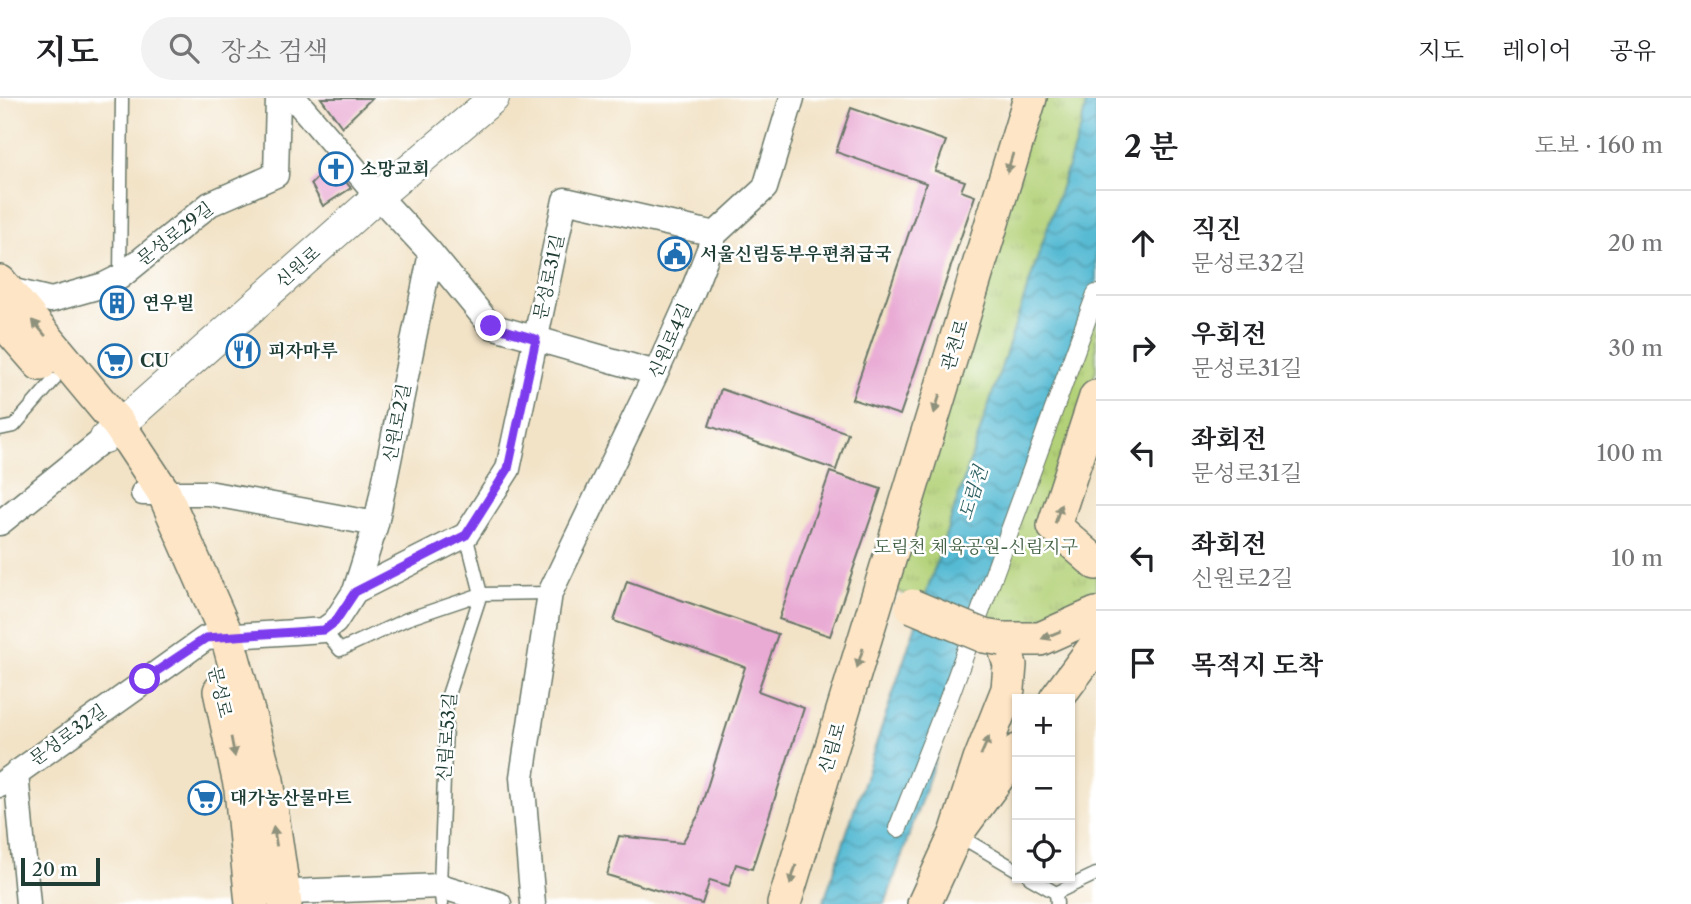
<!DOCTYPE html>
<html lang="ko">
<meta charset="utf-8">
<style>
:root{--surface:#fff;--page:#f2f2f2;--text:#202124;--muted:#757577;--line:#e0e0e0}
body{margin:0;font-family:"Libre Caslon Text","Noto Serif KR",serif;background:var(--page);color:var(--text)}
.controls{position:absolute;right:21px;bottom:21px;display:grid;overflow:hidden;border-radius:0px;box-shadow:0 2px 5px #0004}
.controls button{width:63px;height:63px;display:grid;place-items:center;padding:0;border:0;border-bottom:2px solid var(--line);background:var(--surface);color:var(--text);font:35px sans-serif}
.scale{position:absolute;left:21px;bottom:18px;width:79px;box-sizing:border-box;padding-left:7px;border:4px solid #1f3d34;border-top:0;font-size:19px;line-height:24px;white-space:nowrap;color:#1f3d34;-webkit-text-stroke:5px #fff;paint-order:stroke}
.stop{position:absolute;width:21px;height:21px;margin:-16px;border:5px solid #7c3aed;border-radius:50%;background:#fff}
.stop.end{background:#7c3aed;border-color:#fff;box-shadow:0 2px 7px #0008}
.list{margin:0;padding:0;list-style:none}
h2{display:flex;justify-content:space-between;align-items:center;height:91px;margin:0;padding:0 28px;font-size:30px}
h2 small{font-size:23px;font-weight:400;color:var(--muted)}
.list li{display:grid;grid-template-columns:46px 1fr auto;gap:21px;align-items:center;box-sizing:border-box;height:105px;padding:0 28px;border-top:2px solid var(--line)}
.list b{display:block;font-size:26px;white-space:nowrap}
.list p{margin:0;font-size:23px;white-space:nowrap;color:var(--muted)}
.list em{font-size:23px;font-style:normal;color:var(--muted)}
.icon{flex:none;width:38px;height:38px;fill:none;stroke:currentColor;stroke-width:2;stroke-linecap:round;stroke-linejoin:round}
.map{position:relative;flex:none;width:1096px;height:806px;overflow:hidden}
header{display:flex;align-items:center;gap:42px;box-sizing:border-box;height:98px;padding:0 35px;background:var(--surface);border-bottom:2px solid var(--line)}
header strong{font-size:33px}
nav{display:flex;gap:38px;margin-inline-start:auto;font-size:24px}
.search{width:490px;height:63px;background:var(--page);display:flex;align-items:center;gap:18px;box-sizing:border-box;padding:0 24px;border-radius:38px;color:var(--muted);font-size:26px}
main{display:flex}
aside{flex:1;background:var(--surface)}
.map>svg:first-child{display:block}
</style>
<header>
<strong>지도</strong>
<div class="search"><svg class="icon" aria-label="search" viewBox="0 0 24 24"><circle cx="10" cy="10" r="6"/><path d="M15 15l6 6"/></svg>장소 검색</div>
<nav><a>지도</a><a>레이어</a><a>공유</a></nav>
</header>
<main>
<div class="map">
<svg width="1096" height="806" viewBox="0 0 1096 806">
<defs>
<pattern id="park-tufts" width="24" height="20" patternUnits="userSpaceOnUse" patternTransform="scale(1.75)"><rect width="24" height="20" fill="#b3d178"/><path d="M3 7l-1-3M5 7V3M7 7l1-3M15 17l-1-3M17 17v-4M19 17l1-3" fill="none" stroke="#9ab468"/></pattern>
<pattern id="water-waves" width="16" height="10" patternUnits="userSpaceOnUse" patternTransform="scale(1.75)"><rect width="16" height="10" fill="#55bad3"/><path d="M0 5q4-4 8 0t8 0" fill="none" stroke="#4698ac"/></pattern>
</defs>
<rect width="100%" height="100%" fill="#fff"/>
<filter id="ink" filterUnits="userSpaceOnUse"><feTurbulence type="fractalNoise" baseFrequency=".0143" numOctaves="2"/><feDisplacementMap in="SourceGraphic" scale="14" xChannelSelector="R" yChannelSelector="G"/><feConvolveMatrix kernelMatrix="1 2 1 2 8 2 1 2 1" color-interpolation-filters="sRGB"/></filter>
<filter id="wash" filterUnits="userSpaceOnUse"><feTurbulence type="fractalNoise" baseFrequency=".00686" numOctaves="4" result="noise"/><feDisplacementMap in="SourceGraphic" scale="28" xChannelSelector="R" yChannelSelector="G"/><feGaussianBlur stdDeviation="1.57" result="paint"/><feColorMatrix in="noise" values="0 0 0 0 0 0 0 0 0 0 0 0 0 0 0 0 0 1.4 0 .05"/><feComposite in="paint" operator="in"/></filter>
<g filter="url(#wash)">
<rect width="100%" height="100%" fill="#f2e3c7"/>
<path fill="url(#park-tufts)" stroke="#698756" stroke-width="2" d="M1038,0h58v272l-51,158 51,45v30l-54,26 -53,2 -100,-44z"/>
<path fill="url(#water-waves)" stroke="#3a7c84" stroke-width="2" d="M1087,0h9v199l-211,607h-62l258,-777z"/>
<g id="blocks">
<path fill="#e9abd4" d="M321,0h51l-30,29z
M851,10l95,33 -11,30 30,10 -4,10 14,5 -75,219 -48,-16 74,-216 -90,-31z
M331,66l20,24 -28,18 -12,-22z
M721,291l127,44 -12,37 -127,-44z
M830,374l51,17 -51,147 -51,-17z
M627,483l151,53 -20,57 46,17 -52,161 -16,-5 -7,22 -19,-6 -8,24 -95,-29 12,-39 63,7 16,-27 47,-149 -131,-46z"/>
</g>
</g>
<g filter="url(#ink)">
<use href="#blocks" fill-opacity="0" stroke="#697767" stroke-width="2"/>
<g fill="none" stroke-linecap="round" stroke-linejoin="round">
<defs>
<path id="service" d="M120,178l2,-178
M0,331l14,-3 40,-46
M466,437l15,59
M324,532l16,20 67,-31 74,-25 69,-1
M956,736l61,36
M1030,780l26,15 1,11
M1056,795l40,-19
M442,806l-2,-18 7,-188 34,-104"/>
<path id="pedestrian" d="M898,730l49,-125 149,-409"/>
<path id="minor" d="M294,0l84,98 53,57 60,73 165,47
M1,190l50,12 53,-15 16,-8 90,-73 66,-29 2,-77
M143,395h65l168,31
M0,425l105,-85
M355,493l21,-67 55,-271
M16,675l12,131
M0,687l206,-147 118,-8 11,-8 20,-31 111,-56 42,-66 57,-269 150,34
M268,795l172,-7 59,18
M533,806l-11,-127 28,-184 106,-220 36,-80 23,-59 50,-46 27,-90"/>
<path id="tertiary" d="M105,340l273,-242 116,-98"/>
<path id="secondary" d="M0,184l119,143 45,68 63,143 40,144 18,124
M0,220l40,46
M1096,299l-42,129 42,37
M220,593l21,98 11,115
M1056,601l40,-54
M956,736l24,-74 28,-71 2,-24 -8,-26h38l56,-25
M784,806l246,-806
M924,806l32,-70 61,-83"/>
</defs>
<use href="#service" stroke="#697767" stroke-width="15"/>
<use href="#pedestrian" stroke="#697767" stroke-width="20"/>
<use href="#minor" stroke="#697767" stroke-width="27"/>
<use href="#tertiary" stroke="#697767" stroke-width="32"/>
<use href="#secondary" stroke="#697767" stroke-width="36"/>
<use href="#service" stroke="#fff" stroke-width="12"/>
<use href="#pedestrian" stroke="#fff" stroke-width="18"/>
<use href="#minor" stroke="#fff" stroke-width="24"/>
<use href="#tertiary" stroke="#fff" stroke-width="30"/>
<use href="#secondary" stroke="#fee5c5" stroke-width="33"/>
<defs>
<path id="secondary-bridge" d="M912,508l72,30 18,3"/>
</defs>
<use href="#secondary-bridge" stroke="#697767" stroke-width="36" stroke-linecap="butt"/>
<use href="#secondary-bridge" stroke="#fee5c5" stroke-width="33"/>
</g>
<defs><path id="oneway-solid" d="M-6-.8H1V-3.2L6.5 0L1 3.2V.8H-6Z" transform="scale(1.75)"/></defs>
<g fill="#8e917c">
<use href="#oneway-solid" transform="translate(1010 65) rotate(107)"/>
<use href="#oneway-solid" transform="translate(39 230) rotate(-130)"/>
<use href="#oneway-solid" transform="translate(937 306) rotate(107)"/>
<use href="#oneway-solid" transform="translate(1058 416) rotate(-73)"/>
<use href="#oneway-solid" transform="translate(1051 537) rotate(158)"/>
<use href="#oneway-solid" transform="translate(860 560) rotate(107)"/>
<use href="#oneway-solid" transform="translate(985 648) rotate(-66)"/>
<use href="#oneway-solid" transform="translate(233 649) rotate(79)"/>
<use href="#oneway-solid" transform="translate(275 738) rotate(-99)"/>
<use href="#oneway-solid" transform="translate(793 777) rotate(107)"/>
</g>
</g>
<g fill="none" stroke-linecap="round" stroke-linejoin="round" filter="url(#ink)">
<path stroke="#7c3aed" stroke-width="9" d="M145,581l61,-41 118,-8 11,-8 20,-30 111,-57 42,-66 28,-130 -45,-13"/>
</g>
<defs>
<symbol id="church-ring" viewBox="-11 -11 22 22"><circle r="9.5" fill="#fff" stroke="#1f6fb2" stroke-width="1.5"/><path d="M-1.2-6h2.4v3.5h3.3v2.4h-3.3V6h-2.4V-.1h-3.3v-2.4h3.3Z" fill="#1f6fb2"/></symbol>
<symbol id="civic-ring" viewBox="-11 -11 22 22"><circle r="9.5" fill="#fff" stroke="#1f6fb2" stroke-width="1.5"/><path d="M-.6-6.5H3V-4.5H.6V-3L4-1V1h2V6H-6V1h2V-1L-.6-3ZM-1.2 2.5V6h2.4V2.5Z" fill="#1f6fb2"/></symbol>
<symbol id="building-ring" viewBox="-11 -11 22 22"><circle r="9.5" fill="#fff" stroke="#1f6fb2" stroke-width="1.5"/><path d="M-4-6H4V6H1V3H-1V6H-4ZM-2.5-4.3h1.7v1.8h-1.7ZM.8-4.3h1.7v1.8H.8ZM-2.5-1h1.7V.8h-1.7ZM.8-1h1.7V.8H.8Z" fill="#1f6fb2"/></symbol>
<symbol id="restaurant-ring" viewBox="-11 -11 22 22"><circle r="9.5" fill="#fff" stroke="#1f6fb2" stroke-width="1.5"/><path d="M-5-6h1v4h1v-4h1v4h1v-4h1v5L-1.5 .5V6h-2V.5L-5-1ZM5-6V6H3V1.5H1.5Q1.5-4 5-6Z" fill="#1f6fb2"/></symbol>
<symbol id="supermarket-ring" viewBox="-11 -11 22 22"><circle r="9.5" fill="#fff" stroke="#1f6fb2" stroke-width="1.5"/><path d="M-6-5.5h2.5l.6 2H6L4.5 2H-2.5L-4.4-4H-6ZM-1.5 3.2a1.3 1.3 0 1 0 .1 0ZM3 3.2a1.3 1.3 0 1 0 .1 0Z" fill="#1f6fb2"/></symbol>
</defs>
<g fill-rule="evenodd">
<use href="#church-ring" x="317" y="52" width="38" height="38"/>
<use href="#civic-ring" x="656" y="137" width="38" height="38"/>
<use href="#building-ring" x="98" y="186" width="38" height="38"/>
<use href="#restaurant-ring" x="224" y="234" width="38" height="38"/>
<use href="#supermarket-ring" x="96" y="244" width="38" height="38"/>
<use href="#supermarket-ring" x="186" y="681" width="38" height="38"/>
</g>
<g text-anchor="middle" dominant-baseline="central" stroke-width="5" stroke-linejoin="round" paint-order="stroke">
<g font-size="18" font-weight="bold" fill="#1f3d34" stroke="#fff" text-anchor="start">
<text x="360" y="71">소망교회</text>
<text x="700" y="156">서울신림동부우편취급국</text>
<text x="142" y="205">연우빌</text>
<text x="268" y="253">피자마루</text>
<text x="140" y="263">CU</text>
<text x="230" y="700">대가농산물마트</text>
</g>
<g font-size="18" fill="#1f3d34" stroke="#fff">
<text transform="translate(175 136) rotate(-38)">문성로29길</text>
<text transform="translate(298 169) rotate(-41)">신원로</text>
<text transform="translate(549 179) rotate(-78)">문성로31길</text>
<text transform="translate(670 243) rotate(-66)">신원로4길</text>
<text transform="translate(955 247) rotate(-73)">관천로</text>
<text transform="translate(397 325) rotate(-79)">신원로2길</text>
<text transform="translate(220 594) rotate(77)">문성로</text>
<text transform="translate(68 637) rotate(-36)">문성로32길</text>
<text transform="translate(447 639) rotate(-86)">신림로53길</text>
<text transform="translate(832 650) rotate(-73)">신림로</text>
</g>
<g font-size="18" fill="#446245" stroke="#fff">
<text x="976" y="449">도림천 체육공원-신림지구</text>
</g>
<g font-size="19" font-style="italic" fill="#2f6264" stroke="#fff">
<text transform="translate(973 395) rotate(-72)">도림천</text>
</g>
</g>
</svg>
<div class="controls">
<button>+</button>
<button>−</button>
<button><svg class="icon" aria-label="locate" viewBox="0 0 24 24"><circle cx="12" cy="12" r="6"/><path d="M12 2v4M12 18v4M2 12h4M18 12h4"/></svg></button>
</div>
<div class="scale">20 m</div>
<div class="stop" style="left:145px;top:581px"></div>
<div class="stop end" style="left:491px;top:228px"></div>
</div>
<aside>
<h2>2 분<small>도보 · 160 m</small></h2>
<ul class="list">
<li><svg class="icon" aria-label="ahead" viewBox="0 0 24 24"><path d="M12 20V5M6 11l6-6 6 6"/></svg><div><b>직진</b><p>문성로32길</p></div><em>20 m</em></li>
<li><svg class="icon" aria-label="right" viewBox="0 0 24 24"><path d="M7 20v-9h11M14 6l5 5-5 5"/></svg><div><b>우회전</b><p>문성로31길</p></div><em>30 m</em></li>
<li><svg class="icon" aria-label="left" viewBox="0 0 24 24"><path d="M17 20v-9H6M10 6l-5 5 5 5"/></svg><div><b>좌회전</b><p>문성로31길</p></div><em>100 m</em></li>
<li><svg class="icon" aria-label="left" viewBox="0 0 24 24"><path d="M17 20v-9H6M10 6l-5 5 5 5"/></svg><div><b>좌회전</b><p>신원로2길</p></div><em>10 m</em></li>
<li><svg class="icon" aria-label="arrive" viewBox="0 0 24 24"><path d="M6 21V4h12l-3 4 3 4H6"/></svg><div><b>목적지 도착</b></div></li>
</ul>
</aside>
</main>
